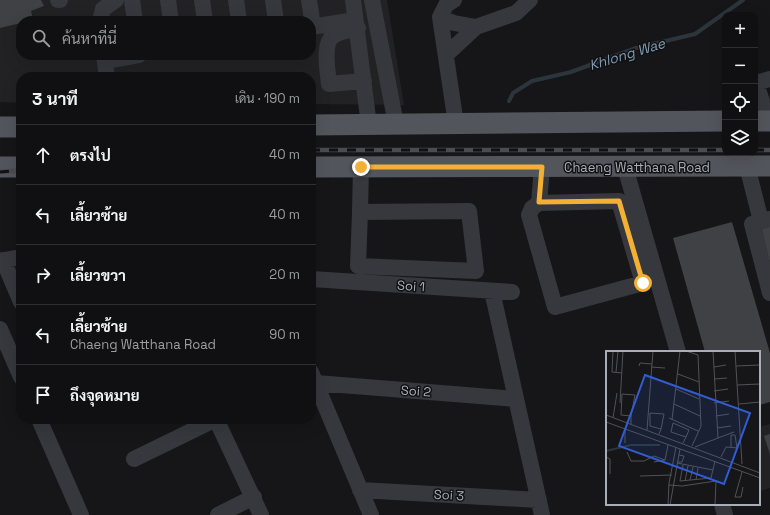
<!DOCTYPE html>
<html lang="th">
<meta charset="utf-8">
<style>
:root{--surface:#101012;--page:#19191b;--text:#f1f3f6;--muted:#9c9d9f;--line:#303032}
body{margin:0;font-family:"Space Grotesk",Sarabun,sans-serif;background:var(--page);color:var(--text)}
.controls{position:absolute;right:12px;top:12px;display:grid;overflow:hidden;border-radius:8px;box-shadow:0 4px 16px #0002}
.controls button{width:36px;height:36px;display:grid;place-items:center;padding:0;border:0;border-bottom:1px solid var(--line);background:var(--surface);color:var(--text);font:20px sans-serif}
.stop{position:absolute;width:12px;height:12px;margin:-9px;border:3px solid #f2b134;border-radius:50%;background:#fff}
.stop.end{background:#f2b134;border-color:#fff;box-shadow:0 1px 4px #0008}
.list{margin:0;padding:0;list-style:none}
h2{display:flex;justify-content:space-between;align-items:center;height:52px;margin:0;padding:0 16px;font-size:17px}
h2 small{font-size:13px;font-weight:400;color:var(--muted)}
.list li{display:grid;grid-template-columns:26px 1fr auto;gap:12px;align-items:center;box-sizing:border-box;height:60px;padding:0 16px;border-top:1px solid var(--line)}
.list b{display:block;font-size:15px;white-space:nowrap}
.list p{margin:0;font-size:13px;white-space:nowrap;color:var(--muted)}
.list em{font-size:13px;font-style:normal;color:var(--muted)}
.icon{flex:none;width:22px;height:22px;fill:none;stroke:currentColor;stroke-width:2;stroke-linecap:round;stroke-linejoin:round}
.map{position:relative;flex:none;width:770px;height:515px;overflow:hidden}
.search{position:absolute;background:var(--surface);box-shadow:0 4px 16px #0002;left:16px;top:16px;width:300px;height:44px;display:flex;align-items:center;gap:10px;box-sizing:border-box;padding:0 14px;border-radius:16px;color:var(--muted);font-size:15px}
.panel{position:absolute;background:var(--surface);box-shadow:0 4px 16px #0002;left:16px;top:72px;width:300px;height:352px;border-radius:16px}
.map>svg:first-child{display:block}
</style>
<div class="map">
<svg width="770" height="515" viewBox="0 0 770 515">
<rect width="100%" height="100%" fill="#161618"/>
<path fill="#222225" fill-rule="evenodd" d="M0,0h387l17,105 -93,-1v-27h-290v26l-21,-1zM21,21h290v34h-290z
M770,424v64l-11,3v-64z"/>
<g fill="none" stroke-linecap="round" stroke-linejoin="round">
<path stroke="#2c353c" stroke-width="4" d="M509,101l4,-8 19,-12 39,-9 65,-24 59,-14 48,-34"/>
</g>
<path fill="#404145" d="M0,0h41l3,6 -13,5 2,9 -12,1v2l-21,5z
M732,222l38,131v49l-11,3v-53h-54l-32,-114z
M770,224v36h-1l-8,-34z
M770,434v20l-6,-18z"/>
<g fill="none" stroke-linecap="round" stroke-linejoin="round">
<path stroke="#37383d" stroke-width="16" d="M58,0h2
M132,0l3,21
M168,0l3,21
M202,0l3,21
M236,0l3,21
M273,0l3,21
M309,0l4,27
M353,0l16,125
M372,0l24,124
M454,0l-8,5 -6,12 16,107
M440,17l14,6 22,4 40,-14 14,-13
M100,21l3,-12 13,-9
M311,27l44,-7
M358,28c-8,2 -18,3 -25,8 -11,8 -5,36 -4,48l35,-3
M104,55l3,22
M446,55l30,-28
M105,61l34,-6
M755,81l14,40
M756,83l14,-4
M747,166l14,55
M625,167l53,185
M539,203l-7,5 -3,7 26,92 88,-24 -24,-82 -80,2 3,-36
M360,212l-2,54 118,5 -7,-60 -109,1 1,-45
M770,219l-18,5 18,69
M3,260l18,42
M0,261l21,-4
M311,279l201,13
M492,291l50,224
M0,329l21,48
M311,372l60,143
M316,383l200,16
M39,419l42,96
M216,419l45,96
M134,459l82,-40
M360,490l179,10
M722,504l3,11
M218,515l36,-18"/>
<path stroke="#53555c" stroke-width="21" d="M755,121h15
M311,125l414,-4
M0,127h21
M0,167h21
M311,167l459,-1"/>
<defs>
<path id="rail" d="M311,150h414
M755,150h15
M0,172l21,-2"/>
</defs>
<use href="#rail" stroke="#4a4c52" stroke-width="4.5"/>
<use href="#rail" stroke="#111113" stroke-width="3" stroke-dasharray="9" stroke-linecap="butt"/>
</g>
<g fill="none" stroke-linecap="round" stroke-linejoin="round">
<path stroke="#f2b134" stroke-width="5" d="M361,167h181l-3,35 80,-1 24,82"/>
</g>
<g text-anchor="middle" dominant-baseline="central" stroke-width="3" stroke-linejoin="round" paint-order="stroke">
<g font-size="13" fill="#a8adb8" stroke="#111113">
<text x="637" y="167">Chaeng Watthana Road</text>
<text transform="translate(411 286) rotate(4)">Soi 1</text>
<text transform="translate(416 391) rotate(4)">Soi 2</text>
<text transform="translate(449 495) rotate(3)">Soi 3</text>
</g>
<g font-size="14" font-style="italic" fill="#7f9bb3" stroke="#111113">
<text transform="translate(627 54) rotate(-17)">Khlong Wae</text>
</g>
</g>
<g transform="translate(606 351)">
<rect width="154" height="154" fill="#161618"/>
<path fill="none" stroke="#2c353c" stroke-width="2" d="M0,100l25,-6h29"/>
<path fill="none" stroke="#505258" stroke-width="1" d="M7,0l-1,21 10,1M80,0l12,4 3,71 -9,20M129,0l7,113M33,15l1,-3 12,1M130,15l24,-1M45,16l14,1M108,16l12,-2M10,21l2,-21M72,23l21,8M108,28l13,-1M131,34l23,-1M70,38l23,10M108,40l14,-2M14,52l3,-52M108,52l15,-2M68,53l26,12M133,53l21,-2M0,64l154,58M110,65l13,-2M7,67l4,-25M63,67l29,13M66,69l8,-69M0,71l154,56M25,73v-8l-10,-1 1,-21 13,1 -4,21M111,77l14,-2M41,79l6,-79M53,83l2,-5 -11,-3v-13l14,1 -3,15M112,87l16,-6M19,92v-14M77,92l3,-6 -15,-5 2,-9 16,7 -3,7M89,96l23,-9 -5,-87M125,96v-12h4l2,13M21,101l4,9h13l10,-5 11,4M0,106l4,2v15M115,106l5,-10 12,1M48,111l11,-2 3,-15M71,111h5l2,-6 -5,-1M71,112l36,7M77,114l-3,16 31,-3 4,-17M136,121l-7,25h6l2,-10M34,125l32,-1M84,129l3,-13M90,129l2,-12M79,130l3,-15M63,134l13,1 34,-5 -1,24M62,154l1,-22 7,-36M64,154l10,-56"/>
<path fill="#325cd3" fill-opacity="0.15" stroke="#325cd3" stroke-width="2" d="M39,24l105,38 -26,71 -105,-38z"/>
<rect width="154" height="154" fill="none" stroke="#a8adb8" stroke-width="2"/>
</g>
</svg>
<div class="controls">
<button>+</button>
<button>−</button>
<button><svg class="icon" aria-label="locate" viewBox="0 0 24 24"><circle cx="12" cy="12" r="6"/><path d="M12 2v4M12 18v4M2 12h4M18 12h4"/></svg></button>
<button><svg class="icon" aria-label="layers" viewBox="0 0 24 24"><path d="M12 4l9 5-9 5-9-5zM3 14l9 5 9-5"/></svg></button>
</div>
<div class="stop" style="left:643px;top:283px"></div>
<div class="stop end" style="left:361px;top:167px"></div>
<div class="search"><svg class="icon" aria-label="search" viewBox="0 0 24 24"><circle cx="10" cy="10" r="6"/><path d="M15 15l6 6"/></svg>ค้นหาที่นี่</div>
<section class="panel">
<h2>3 นาที<small>เดิน · 190 m</small></h2>
<ul class="list">
<li><svg class="icon" aria-label="ahead" viewBox="0 0 24 24"><path d="M12 20V5M6 11l6-6 6 6"/></svg><div><b>ตรงไป</b></div><em>40 m</em></li>
<li><svg class="icon" aria-label="left" viewBox="0 0 24 24"><path d="M17 20v-9H6M10 6l-5 5 5 5"/></svg><div><b>เลี้ยวซ้าย</b></div><em>40 m</em></li>
<li><svg class="icon" aria-label="right" viewBox="0 0 24 24"><path d="M7 20v-9h11M14 6l5 5-5 5"/></svg><div><b>เลี้ยวขวา</b></div><em>20 m</em></li>
<li><svg class="icon" aria-label="left" viewBox="0 0 24 24"><path d="M17 20v-9H6M10 6l-5 5 5 5"/></svg><div><b>เลี้ยวซ้าย</b><p>Chaeng Watthana Road</p></div><em>90 m</em></li>
<li><svg class="icon" aria-label="arrive" viewBox="0 0 24 24"><path d="M6 21V4h12l-3 4 3 4H6"/></svg><div><b>ถึงจุดหมาย</b></div></li>
</ul>
</section>
</div>
